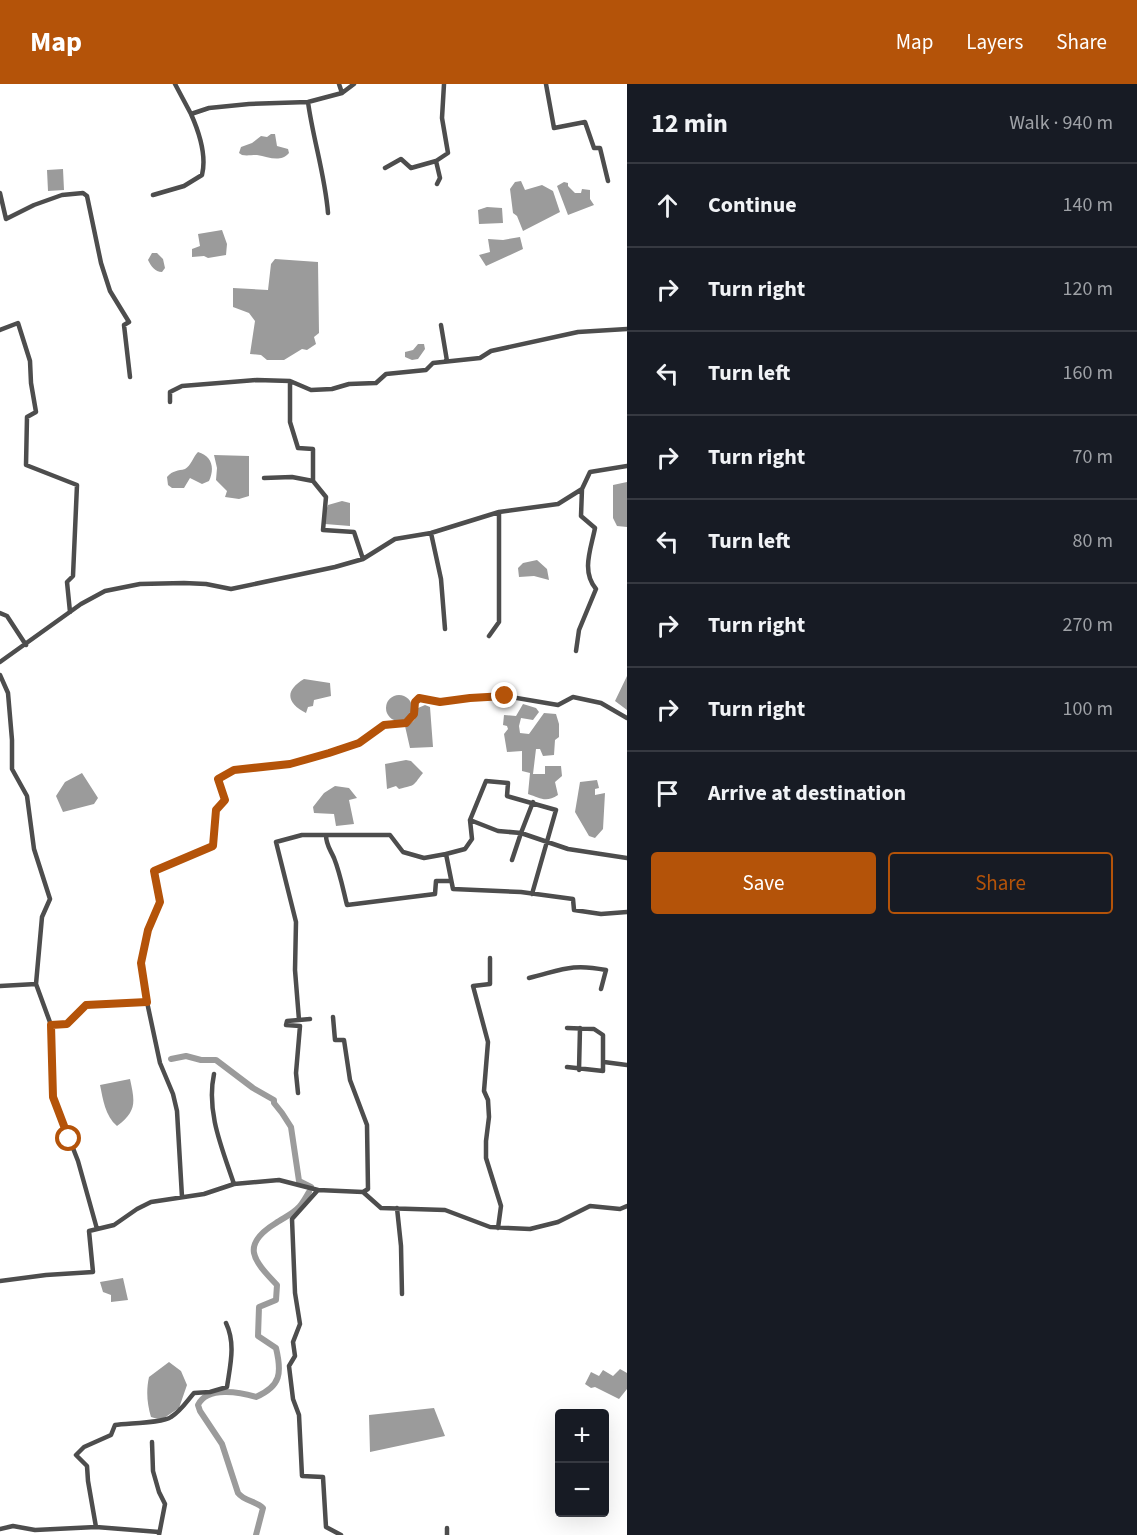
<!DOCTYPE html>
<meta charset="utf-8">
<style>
:root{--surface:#171b24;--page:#242831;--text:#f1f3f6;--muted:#9ea1a6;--line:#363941;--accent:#b45309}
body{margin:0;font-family:"Source Sans 3",sans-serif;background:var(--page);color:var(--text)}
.controls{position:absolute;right:18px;bottom:18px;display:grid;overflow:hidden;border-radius:6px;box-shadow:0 6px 24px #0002}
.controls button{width:54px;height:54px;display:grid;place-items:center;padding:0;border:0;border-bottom:2px solid var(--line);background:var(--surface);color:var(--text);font:30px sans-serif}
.stop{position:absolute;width:18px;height:18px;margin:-14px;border:4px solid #b45309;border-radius:50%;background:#fff}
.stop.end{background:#b45309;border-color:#fff;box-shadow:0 2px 6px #0008}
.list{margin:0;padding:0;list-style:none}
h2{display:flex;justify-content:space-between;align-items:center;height:78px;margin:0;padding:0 24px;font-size:26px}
h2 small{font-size:20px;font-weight:400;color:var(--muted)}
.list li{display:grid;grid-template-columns:39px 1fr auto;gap:18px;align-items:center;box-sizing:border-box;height:84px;padding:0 24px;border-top:2px solid var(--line)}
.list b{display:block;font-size:22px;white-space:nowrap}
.list em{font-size:20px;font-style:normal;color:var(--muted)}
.actions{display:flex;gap:12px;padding:18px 24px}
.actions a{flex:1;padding:14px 0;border:2px solid var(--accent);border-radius:6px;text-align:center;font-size:21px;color:var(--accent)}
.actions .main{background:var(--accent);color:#fff}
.icon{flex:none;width:33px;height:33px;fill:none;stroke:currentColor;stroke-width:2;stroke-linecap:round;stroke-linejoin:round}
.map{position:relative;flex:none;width:627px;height:1451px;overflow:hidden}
header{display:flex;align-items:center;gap:36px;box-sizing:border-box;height:84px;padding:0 30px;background:var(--accent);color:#fff}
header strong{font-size:28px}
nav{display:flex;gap:33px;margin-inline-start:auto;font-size:21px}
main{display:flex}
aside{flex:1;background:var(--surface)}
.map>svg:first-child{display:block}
</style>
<header>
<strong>Map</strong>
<nav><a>Map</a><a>Layers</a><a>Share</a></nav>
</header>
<main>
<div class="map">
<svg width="627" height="1451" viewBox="0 0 627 1451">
<rect width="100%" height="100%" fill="#fff"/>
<path fill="#9b9b9b" d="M271,50h4l2,12 11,3 1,4c-9,10 -20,4 -32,2 -6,0 -10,1 -15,0l-3,-2 2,-6 11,-4 9,-7 6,1z
M63,85l1,21 -16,1 -1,-21z
M521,97l4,9 17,-5 11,6 7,21 -37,19 -6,-15 -4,-3 -3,-24 5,-7z
M564,98l4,1v3l7,7h6l1,-4 8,1v9l4,6 -26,10 -11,-29z
M487,123l15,1 1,15 -24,1 -1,-14z
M222,146l5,14 -1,11 -18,3 -4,-2 -12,1v-8l8,-3 -2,-12z
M520,153l3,12 -37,17 -7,-11 11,-3 -2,-13 15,1z
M152,169h5l6,6 2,9 -3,4c-7,0 -11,-6 -14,-12z
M275,175l43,3 1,71 -5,4 2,7 -9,6 -5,-1 -18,11h-17l-6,-5 -11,-1 5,-33 -6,-8 -16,-6v-19l35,2 3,-26z
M418,260h6l1,5 -7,10 -6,1 -7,-3v-5l8,-2z
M198,368c14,4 17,16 11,29l-7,3 -12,-6 -6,10h-12l-4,-3 -1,-8c6,-7 11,-6 18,-8 6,-3 8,-12 13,-17z
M214,371l35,1v40l-10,3 -14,-2 2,-6 -11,-11 1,-12z
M627,398v45l-10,-1 -4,-8v-33z
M342,417l8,2v23l-25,-2v-10l3,-9z
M537,476l10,9 2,11 -15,-4 -15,1 -1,-9 5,-5z
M627,592v34l-12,-9z
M304,595l26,4 1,13 -17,4 -1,6 -5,1 -2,6c-19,-10 -22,-22 -2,-34z
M386 624a13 13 0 1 1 26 0a13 13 0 1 1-26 0Z
M523,620l13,4 3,4 -6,8 -12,-2 -2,8 1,7 9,1 15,-21 12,1 3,10v13l-4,3 -1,15 -11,1 -3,-7h-4l-3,25h12v-8h16l1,10 -7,6 3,13c-12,8 -18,3 -30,-1l2,-21 -8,-2v-20l-15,1 -3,-18 4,-5 -1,-3 -4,-1 1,-10 12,1z
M425,621l5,2 3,40 -23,1 -5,-22c10,-3 11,-8 13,-18z
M406,676l5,1 12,12c-12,15 -6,11 -24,16l-3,-3 -9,3 -2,-25z
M82,689l16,25 -4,6 -31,8 -7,-16 9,-14z
M597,696l2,8 -4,1v6l10,-2 -2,36 -8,9 -6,-2 -14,-24 5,-30z
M335,702l14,2 8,10 -8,2 5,24 -18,2 -2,-12 -20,-1 -1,-6 11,-14z
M130,995c5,23 7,32 -13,47 -12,-10 -14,-27 -17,-41z
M123,1194l5,22 -17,2v-7l-8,-3 -3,-10z
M169,1278l12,9 6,14 -8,23 -18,12 -10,-3c-4,-14 -5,-26 -2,-40z
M620,1285l7,4v16l-8,10 -24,-12 -4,1 -6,-4 6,-12 8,4 4,-6 10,6z
M434,1324l11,28 -75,16 -1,-37z"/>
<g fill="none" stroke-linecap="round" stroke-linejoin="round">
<path stroke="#9b9b9b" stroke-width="6" d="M171,975l15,-3 15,4h15l37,28 21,12v3l8,10 9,14 8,54 12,6
M256,1451l7,-27c-7,-7 -19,-7 -25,-15l-16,-49 -22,-33 -2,-6c9,-19 42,-13 58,-8 25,-11 26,-24 20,-49l-18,-12 1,-29 17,-7 1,-15c-24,-25 -37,-40 -1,-62 7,-5 17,-9 23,-16 4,-4 7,-10 10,-15"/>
<path stroke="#4d4d4d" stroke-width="4.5" d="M175,0l16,30
M339,0l3,9
M546,0l8,44 31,-6 9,26h6l8,33
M308,18c5,37 17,73 20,111
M385,84l16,-9 10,9 25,-7
M437,100l3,-6 -4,-17 12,-8 -6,-35 2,-34
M0,109l6,26 28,-14 28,-10 21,-2 4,3 14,67 9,28 19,31 -5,3 6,52
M153,111l31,-9 18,-11c5,-20 -3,-43 -11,-61l18,-6 40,-4 59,-2 34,-9 12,-9
M441,241l6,36
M0,246l18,-7 12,38 1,22 5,29 -9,5 -1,48 51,20 -4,91 -6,6 3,30
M290,297v41l8,26 15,1v32l13,16 -3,33 31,2 9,27
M170,318v-10l12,-6 75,-6 33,1 21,9 21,-1 17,-5 27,-1 10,-9 40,-4 7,-7 47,-5 11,-7 87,-19 49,-3
M264,394l28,-1 21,4
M431,449l10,46 4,50
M0,529l7,3 19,29
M489,552l10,-14v-110
M576,567l3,-21 17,-41c-15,-18 -5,-40 -1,-61l-14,-12 1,-27
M0,578l81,-58 24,-13 35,-7 44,-1 22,1 25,5 104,-22 28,-8 32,-20 36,-6 68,-21 59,-8 24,-15 8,-17 37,-6
M0,591l8,18 4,47v29l15,27 7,53 16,50 -8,18 -6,67 15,41 2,72 25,64 19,68
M533,718l-12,31 47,16 59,9
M470,736l28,11 23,2 -9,27
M326,751c0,10 4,14 8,23 6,15 9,31 13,47l88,-11 1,-13h15
M446,770l19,-5 7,-10 -2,-19 16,-39 22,2 -1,13 49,14 -24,84
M490,874v26l-17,2 15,56 -4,49 4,9 1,17 -3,24v17l15,48 -3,22
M529,894c33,-8 42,-15 77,-8l-5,19
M0,902l36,-2
M147,918l13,61 13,31 4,17 5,86
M333,933l2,23h9l6,40 17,45 1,64 -5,3
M310,935l-11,1 -4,-50 1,-48 -20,-80 26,-7h88l13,17 21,6 22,-4 7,35 68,3 52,7 1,11 27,4 26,-2
M51,941l16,-1 19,-19 61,-3 -6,-39 7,-33 12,-28 -6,-31 59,-25 3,-36 9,-10 -7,-21 16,-9 56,-6 39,-11 30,-10 25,-18 22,-2 8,-9 1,-12 4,-4 21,4 30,-4 35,-2 53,9 15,-8 28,6 26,15
M567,944l27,1 9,6v36l-36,-4
M604,978l23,3
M579,986l1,-42
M214,990c-8,38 8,74 20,110
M298,1009l-2,-20 4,-47 -14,-1 1,-4 12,-1
M397,1124l4,38 1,48
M0,1197l46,-6 47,-3 -4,-41 25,-6 23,-16 14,-7 53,-8 30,-10 45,-4 39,10
M152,1358l1,29 6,21 6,12 -6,31
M0,1445l13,-3 22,4 61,-3
M159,1448l-63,-5 -8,-46 -1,-15 -11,-11 8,-8 27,-12 4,-10c13,-2 48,-2 56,-8 10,-6 16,-16 23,-24l16,-1 17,-5c3,-21 9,-43 -1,-64
M341,1451l-15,-8 -3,-50 -21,-1 -3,-61 -6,-16 -4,-33 6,-10 -2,-14 7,-18 -5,-31 -3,-74 26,-29 45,2 18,16 64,2 45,17 40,2 28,-7 32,-16 30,3 7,-3
M447,1451v-7"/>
</g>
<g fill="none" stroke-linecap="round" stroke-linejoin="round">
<path stroke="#b45309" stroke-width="8" d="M69,1055l-16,-42 -2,-72 16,-1 19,-19 61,-3 -6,-39 7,-33 12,-28 -6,-31 59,-25 3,-36 9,-10 -7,-21 16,-9 56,-6 39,-11 30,-10 25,-18 22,-2 8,-9 1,-12 4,-4 21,4 30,-4 35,-2"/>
</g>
</svg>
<div class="controls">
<button>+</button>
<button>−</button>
</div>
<div class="stop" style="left:69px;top:1055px"></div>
<div class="stop end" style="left:505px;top:612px"></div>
</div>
<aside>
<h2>12 min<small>Walk · 940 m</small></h2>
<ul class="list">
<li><svg class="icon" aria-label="ahead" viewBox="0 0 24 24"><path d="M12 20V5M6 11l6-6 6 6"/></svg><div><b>Continue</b></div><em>140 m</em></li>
<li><svg class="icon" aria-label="right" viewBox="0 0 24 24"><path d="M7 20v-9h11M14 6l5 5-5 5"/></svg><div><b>Turn right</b></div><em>120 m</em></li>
<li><svg class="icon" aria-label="left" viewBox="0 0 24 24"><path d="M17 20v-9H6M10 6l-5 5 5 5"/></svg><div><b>Turn left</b></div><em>160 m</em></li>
<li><svg class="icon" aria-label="right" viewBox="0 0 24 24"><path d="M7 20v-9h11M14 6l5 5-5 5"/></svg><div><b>Turn right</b></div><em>70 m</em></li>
<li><svg class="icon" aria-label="left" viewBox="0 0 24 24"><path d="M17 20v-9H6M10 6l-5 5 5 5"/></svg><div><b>Turn left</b></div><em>80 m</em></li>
<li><svg class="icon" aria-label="right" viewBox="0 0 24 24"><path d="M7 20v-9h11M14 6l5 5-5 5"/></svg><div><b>Turn right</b></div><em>270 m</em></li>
<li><svg class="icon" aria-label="right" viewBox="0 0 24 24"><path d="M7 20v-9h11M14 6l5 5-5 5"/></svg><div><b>Turn right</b></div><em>100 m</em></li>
<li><svg class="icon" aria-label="arrive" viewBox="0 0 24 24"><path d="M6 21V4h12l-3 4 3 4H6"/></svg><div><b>Arrive at destination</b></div></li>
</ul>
<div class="actions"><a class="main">Save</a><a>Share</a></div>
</aside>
</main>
